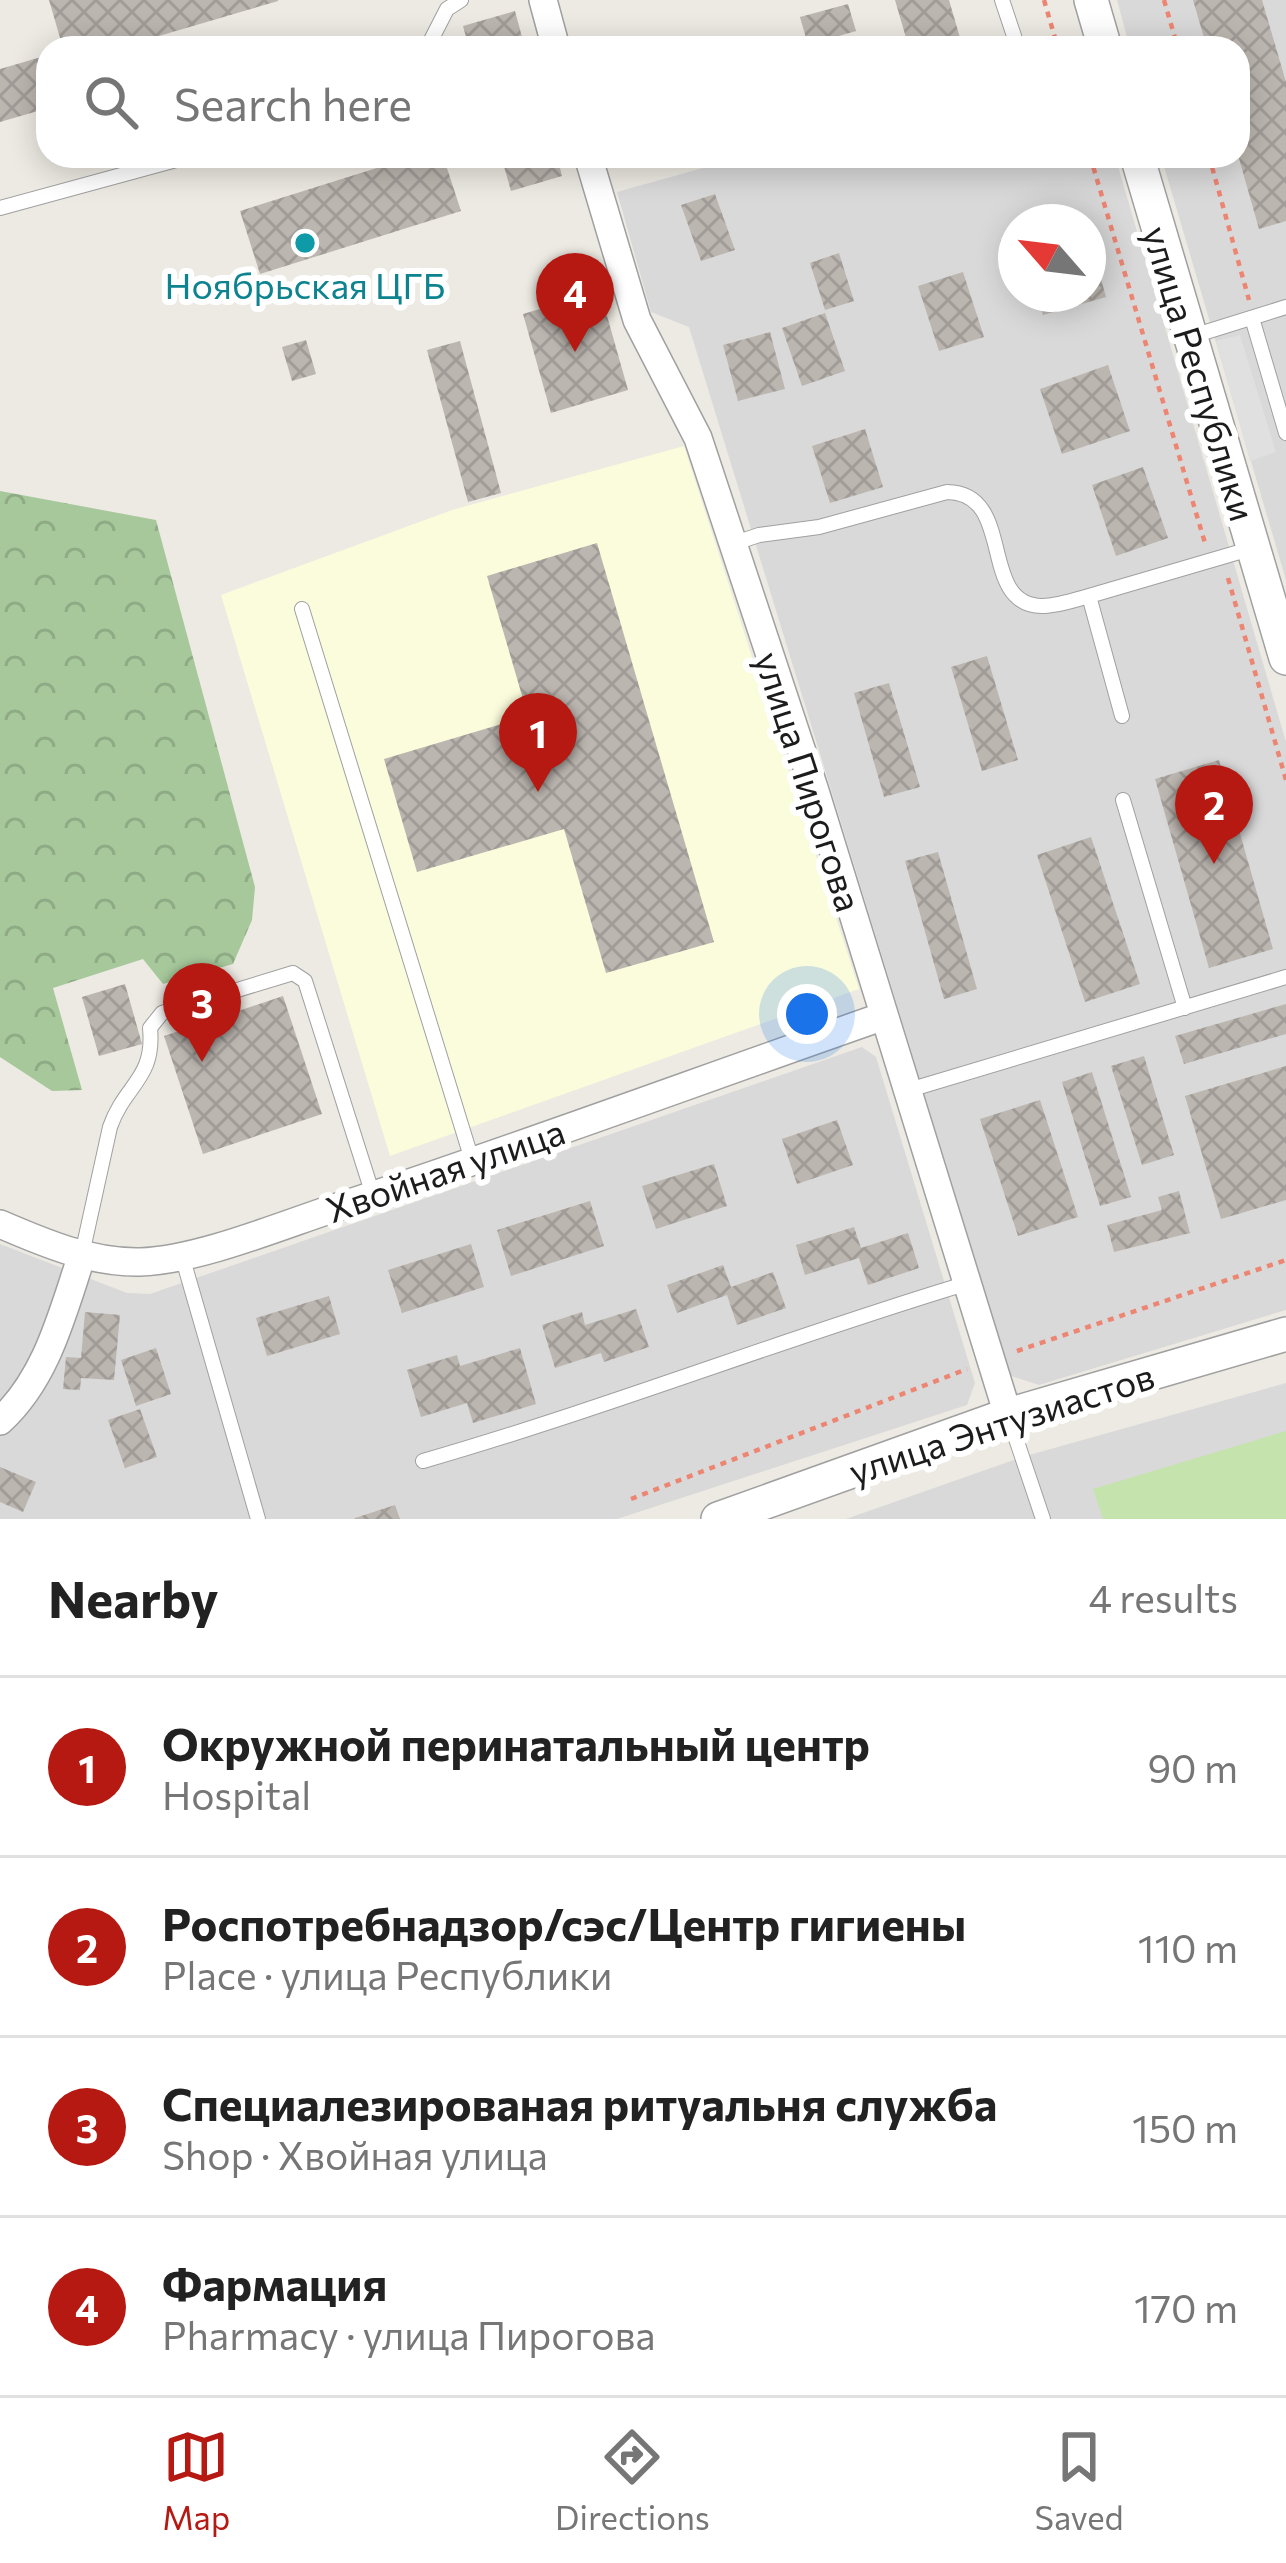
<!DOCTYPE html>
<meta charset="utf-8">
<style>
:root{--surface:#fff;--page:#f2f2f2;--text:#222;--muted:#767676;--line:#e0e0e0;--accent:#b61912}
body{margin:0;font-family:Commissioner,sans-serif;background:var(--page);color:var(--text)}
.compass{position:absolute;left:998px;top:204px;width:108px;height:108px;border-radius:50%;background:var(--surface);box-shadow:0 6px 30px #0003;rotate:298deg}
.you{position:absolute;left:807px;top:1014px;width:42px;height:42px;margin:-30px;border:9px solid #fff;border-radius:50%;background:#1a73e8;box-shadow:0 0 0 18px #1a73e833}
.badge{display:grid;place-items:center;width:78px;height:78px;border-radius:50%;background:var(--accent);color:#fff;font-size:39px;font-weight:700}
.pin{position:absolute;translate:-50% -99px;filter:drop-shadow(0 3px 6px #0008)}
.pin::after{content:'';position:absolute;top:63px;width:42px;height:36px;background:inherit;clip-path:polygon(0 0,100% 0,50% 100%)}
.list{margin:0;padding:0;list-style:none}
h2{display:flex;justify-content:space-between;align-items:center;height:156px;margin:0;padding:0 48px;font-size:51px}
h2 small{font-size:39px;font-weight:400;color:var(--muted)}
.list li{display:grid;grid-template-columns:78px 1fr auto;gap:36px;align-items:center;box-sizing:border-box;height:180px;padding:0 48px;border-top:3px solid var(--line)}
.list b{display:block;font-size:45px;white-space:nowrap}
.list p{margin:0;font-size:39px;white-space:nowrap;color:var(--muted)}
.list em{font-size:39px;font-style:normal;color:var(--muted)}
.icon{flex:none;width:66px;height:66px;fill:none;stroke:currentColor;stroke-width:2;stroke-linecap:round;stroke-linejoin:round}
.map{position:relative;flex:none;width:1286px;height:1519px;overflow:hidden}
.search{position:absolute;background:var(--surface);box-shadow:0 6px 30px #0003;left:36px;right:36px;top:36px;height:132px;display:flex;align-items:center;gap:30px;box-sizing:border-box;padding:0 42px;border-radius:36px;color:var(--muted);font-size:45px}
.sheet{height:876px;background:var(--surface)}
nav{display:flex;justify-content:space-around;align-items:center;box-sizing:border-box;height:168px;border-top:3px solid var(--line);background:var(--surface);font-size:33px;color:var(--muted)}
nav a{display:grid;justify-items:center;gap:6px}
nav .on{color:var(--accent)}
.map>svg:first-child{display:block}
</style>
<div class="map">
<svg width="1286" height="1519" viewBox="0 0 1286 1519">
<defs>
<pattern id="forest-crowns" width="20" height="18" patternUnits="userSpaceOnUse" patternTransform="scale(3)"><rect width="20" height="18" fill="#a6c89b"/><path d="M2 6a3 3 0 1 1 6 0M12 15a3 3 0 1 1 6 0" fill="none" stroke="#8eab85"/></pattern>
<pattern id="building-cross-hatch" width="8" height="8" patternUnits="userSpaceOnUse" patternTransform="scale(3)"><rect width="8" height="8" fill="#bcb6b0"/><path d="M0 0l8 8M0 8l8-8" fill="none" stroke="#a19c97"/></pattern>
</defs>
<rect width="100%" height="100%" fill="#eceae2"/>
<path fill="#dad9d9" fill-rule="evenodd" d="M1117,0h169v580l-125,-424h77v-108h-108z
M746,156h369l171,586v568l-247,75 -28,-9 -322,-1049 -38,-15 -34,-120zM1016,222h72v72h-72z
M862,1047l14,10 99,326 -8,22 -350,114h-617v-275l127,49 23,1z
M1286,1383v136h-440l176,-62z"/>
<path fill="#fafcdc" d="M684,446l175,543 -469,167 -169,-561 231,-85z"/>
<path fill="url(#forest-crowns)" d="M0,491l156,29 99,367 -3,33 -19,44 -70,20 -20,-25 -90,29 29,102 -30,1 -52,-34z"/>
<path fill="#c5e3ac" d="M1286,1431v88h-183l-10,-30z"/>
<path fill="#e0e0e0" d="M1240,335l36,117 -26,9 -34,-120z"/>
<path fill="url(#building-cross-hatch)" d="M49,0h229v1l-160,47h-55z
M895,0h54l14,48h-54z
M1193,0h69l24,82v139l-27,8 -21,-74v-107h-31z
M848,4l8,27 -48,14 -8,-28z
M515,11l10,37h-56l-6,-22z
M751,36l3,12h-40v-1z
M48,55v53l-48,14v-53z
M415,156h28l18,55 -201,63 -20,-63z
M501,156h56l5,20 -51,15z
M715,194l20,56 -34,11 -20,-56z
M1016,236v55h-1l-15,-50z
M839,253l15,48 -29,9 -15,-47z
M963,272l21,65 -45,14 -21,-65z
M1101,279l5,18 -63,18 -7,-21h52v-11z
M600,291l28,99 -77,23 -28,-99z
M825,313l20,58 -43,15 -20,-58z
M770,332l15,57 -47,12 -15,-56z
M306,340l10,34 -24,7 -10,-34z
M460,341l41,152 -33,9 -41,-152z
M1108,365l22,66 -68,23 -22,-65z
M865,429l18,58 -53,16 -18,-57z
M1143,467l25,71 -52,18 -24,-71z
M597,543l117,399 -108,31 -42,-144 -147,43 -33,-113 144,-43 -41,-140z
M987,656l31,104 -36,11 -31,-104z
M889,683l31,104 -36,10 -30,-104z
M1219,760l54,189 -64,19 -54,-189z
M1091,837l49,147 -55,18 -48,-147z
M938,852l39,137 -33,10 -39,-138z
M125,984l17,60 -43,12 -17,-59z
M283,996l39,118 -119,40 -39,-118z
M1286,1004v30l-102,30 -9,-28z
M1144,1056l30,99 -32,10 -31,-99z
M1286,1066v134l-65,19 -36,-123z
M1092,1072l39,125 -31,9 -38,-124z
M1040,1100l38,117 -60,19 -38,-117z
M837,1120l16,45 -56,19 -15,-45z
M714,1164l13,42 -71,23 -14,-43z
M1179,1191l11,42 -76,19 -7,-27 55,-15 -4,-13z
M590,1201l14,45 -93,30 -14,-46z
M854,1227l7,21 47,-15 11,35 -51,17 -9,-27 -54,17 -9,-30z
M471,1244l13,43 -82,26 -14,-43z
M723,1265l8,22 42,-15 13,36 -49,17 -10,-30 -50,18 -10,-28z
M329,1296l11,38 -73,22 -11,-38z
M636,1309l13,38 -45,15 -3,-9 -46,15 -13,-43 40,-13 3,13z
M85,1312l35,3 -6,65 -33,-2 -1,12 -17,-1 3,-32 15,1z
M156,1348l15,46 -35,12 -15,-46z
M520,1348l16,56 -63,19 -6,-20 -46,14 -14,-47 50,-15 3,11z
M140,1409l17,48 -32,11 -17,-48z
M0,1467l36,15 -13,30 -23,-10z
M395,1505l5,14h-45v-1z"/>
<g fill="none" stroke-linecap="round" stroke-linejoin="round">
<defs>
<path id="service" d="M1002,0l16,48
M427,48l20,-39 14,-9
M0,208l191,-52
M1252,318l34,115
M1193,336l93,-29
M732,544l27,-9 60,-8 128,-35c70,1 30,113 95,114 15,0 33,-6 47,-10
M302,609l170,551
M1122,716l-33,-120 164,-48
M1123,800l62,208
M909,1090l377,-113
M82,1254l28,-127c15,-43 45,-48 40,-99l12,-15 131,-40 12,8 68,214
M182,1256l76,263
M1008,1415l35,104
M423,1461c184,-53 362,-123 545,-178"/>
<path id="minor" d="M543,0l13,48
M588,156l49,164 61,118 117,353 193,624
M0,1224c44,19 91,39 140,38 62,-2 149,-40 210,-59 179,-59 356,-125 534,-187
M0,1421c47,-43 62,-107 82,-166"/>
<path id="tertiary" d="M1091,0l14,48
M1137,156l149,502
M718,1519l290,-104 278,-81"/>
</defs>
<use href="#service" stroke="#a0a0a0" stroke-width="16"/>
<use href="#minor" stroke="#a0a0a0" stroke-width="30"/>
<use href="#tertiary" stroke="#a0a0a0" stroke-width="36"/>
<path stroke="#ed8573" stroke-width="4.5" stroke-dasharray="6 6" stroke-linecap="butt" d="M1044,0l14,48
M1164,0l14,48
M1090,156l115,387
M1209,156l40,144
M1228,578l58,202
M1017,1351l269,-91
M631,1499l336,-130"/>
<use href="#service" stroke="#fff" stroke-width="14"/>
<use href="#minor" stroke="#fff" stroke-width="27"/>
<use href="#tertiary" stroke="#fff" stroke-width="33"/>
</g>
<circle fill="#0f9aa8" stroke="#fff" stroke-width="4.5" cx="305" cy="243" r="12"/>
<g text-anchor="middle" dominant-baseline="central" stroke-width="12" stroke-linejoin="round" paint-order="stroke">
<g font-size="36" fill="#0d838f" stroke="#fff">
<text x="305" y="284">Ноябрьская ЦГБ</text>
</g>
<g font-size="36" fill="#1c1c1c" stroke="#fff">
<text transform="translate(1201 373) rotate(73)">улица Республики</text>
<text transform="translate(810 781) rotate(72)">улица Пирогова</text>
<text transform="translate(445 1169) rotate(-19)">Хвойная улица</text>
<text transform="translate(1001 1422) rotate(-18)">улица Энтузиастов</text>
</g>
</g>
</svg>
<svg class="compass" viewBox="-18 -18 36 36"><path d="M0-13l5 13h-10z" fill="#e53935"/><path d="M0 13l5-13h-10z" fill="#767676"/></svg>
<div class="you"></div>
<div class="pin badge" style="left:538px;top:792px">1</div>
<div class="pin badge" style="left:1214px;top:864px">2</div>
<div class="pin badge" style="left:202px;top:1062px">3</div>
<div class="pin badge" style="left:575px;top:352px">4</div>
<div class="search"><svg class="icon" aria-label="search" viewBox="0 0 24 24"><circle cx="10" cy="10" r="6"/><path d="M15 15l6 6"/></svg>Search here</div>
</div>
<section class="sheet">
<h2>Nearby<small>4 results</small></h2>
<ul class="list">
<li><span class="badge">1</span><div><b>Окружной перинатальный центр</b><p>Hospital</p></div><em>90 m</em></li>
<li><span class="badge">2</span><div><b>Роспотребнадзор/сэс/Центр гигиены</b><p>Place · улица Республики</p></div><em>110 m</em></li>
<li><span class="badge">3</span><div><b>Специалезированая ритуальня служба</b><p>Shop · Хвойная улица</p></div><em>150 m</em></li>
<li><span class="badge">4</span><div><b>Фармация</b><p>Pharmacy · улица Пирогова</p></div><em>170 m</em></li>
</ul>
</section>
<nav>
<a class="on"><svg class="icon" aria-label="map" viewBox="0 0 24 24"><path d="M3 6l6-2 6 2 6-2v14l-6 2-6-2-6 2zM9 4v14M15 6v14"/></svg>Map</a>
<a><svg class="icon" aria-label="directions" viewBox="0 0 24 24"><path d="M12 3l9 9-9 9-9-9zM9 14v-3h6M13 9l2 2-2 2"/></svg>Directions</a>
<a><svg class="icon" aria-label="saved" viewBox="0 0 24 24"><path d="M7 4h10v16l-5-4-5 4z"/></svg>Saved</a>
</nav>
